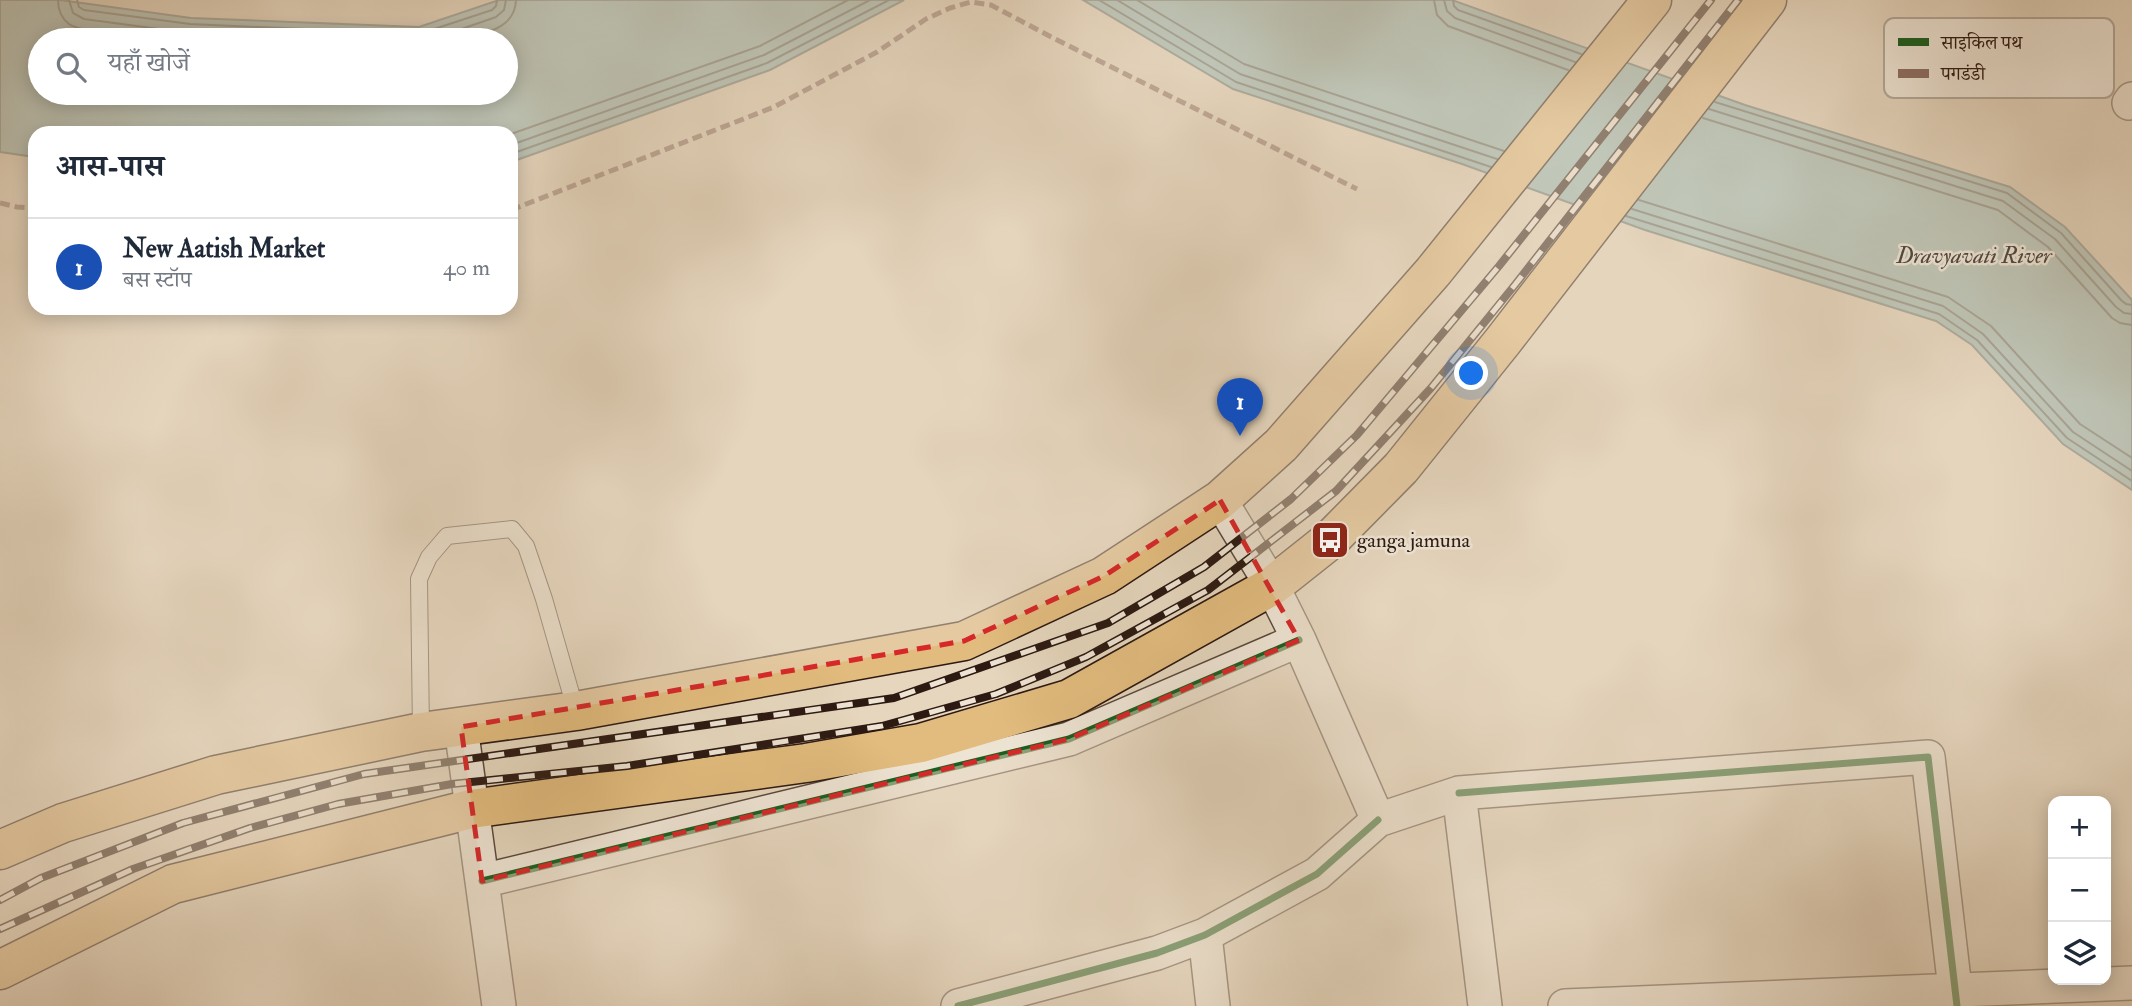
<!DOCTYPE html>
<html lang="hi">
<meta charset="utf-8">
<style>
:root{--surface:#fff;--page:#f6f6f7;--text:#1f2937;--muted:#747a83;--line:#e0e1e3;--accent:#7c3aed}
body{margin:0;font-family:"IM FELL Double Pica","Noto Serif Devanagari",serif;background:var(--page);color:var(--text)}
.controls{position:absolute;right:21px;bottom:21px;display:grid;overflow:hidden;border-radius:14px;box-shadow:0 4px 18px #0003}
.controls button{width:63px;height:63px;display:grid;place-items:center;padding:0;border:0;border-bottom:2px solid var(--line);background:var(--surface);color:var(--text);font:35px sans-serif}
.you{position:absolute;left:1472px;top:374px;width:24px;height:24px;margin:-18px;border:5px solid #fff;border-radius:50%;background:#1a73e8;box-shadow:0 0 0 10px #1a73e833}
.badge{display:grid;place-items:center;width:46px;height:46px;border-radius:50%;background:var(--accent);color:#fff;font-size:23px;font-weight:700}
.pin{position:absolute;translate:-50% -58px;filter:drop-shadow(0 2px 4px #0008)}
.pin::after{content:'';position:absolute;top:37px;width:24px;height:21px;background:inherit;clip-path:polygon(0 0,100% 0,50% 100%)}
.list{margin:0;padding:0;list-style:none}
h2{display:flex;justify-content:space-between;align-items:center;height:91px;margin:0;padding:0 28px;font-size:30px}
h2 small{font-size:23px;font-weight:400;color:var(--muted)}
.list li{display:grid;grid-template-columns:46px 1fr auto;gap:21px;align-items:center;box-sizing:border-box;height:98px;padding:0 28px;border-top:2px solid var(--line)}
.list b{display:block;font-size:26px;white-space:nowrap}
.list p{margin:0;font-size:23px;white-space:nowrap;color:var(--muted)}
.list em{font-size:23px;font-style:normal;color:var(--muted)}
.icon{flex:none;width:38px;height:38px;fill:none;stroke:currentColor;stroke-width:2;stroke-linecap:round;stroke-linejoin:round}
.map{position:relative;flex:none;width:2132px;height:1006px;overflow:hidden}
.search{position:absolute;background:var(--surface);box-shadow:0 4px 18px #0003;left:28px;top:28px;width:490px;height:77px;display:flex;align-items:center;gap:18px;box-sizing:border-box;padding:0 24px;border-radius:38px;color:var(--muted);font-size:26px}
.panel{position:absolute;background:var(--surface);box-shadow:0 4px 18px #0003;left:28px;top:126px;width:490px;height:189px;border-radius:21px}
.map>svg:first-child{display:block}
</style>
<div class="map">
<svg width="2132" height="1006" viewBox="0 0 2132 1006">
<rect width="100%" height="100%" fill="#e5d6bd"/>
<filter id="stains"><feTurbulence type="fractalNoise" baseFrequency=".00286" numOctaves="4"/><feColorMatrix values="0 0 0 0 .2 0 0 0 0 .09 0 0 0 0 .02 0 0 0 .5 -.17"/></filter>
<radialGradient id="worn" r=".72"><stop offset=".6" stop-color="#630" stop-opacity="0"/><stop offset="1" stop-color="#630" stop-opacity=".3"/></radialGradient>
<path fill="#96b8b6" stroke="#6c7874" stroke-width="2" fill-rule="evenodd" d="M0,0h60l131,18 228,9 80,-27h405l-134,70 -259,92v-29h-476v24l-35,-5zM40,40h466v53h-466z
M1083,0h369l293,105 265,82 55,40 67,73v190l-69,-46 -91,-99 -36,-24 -291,-91 -183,-66 -229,-75z"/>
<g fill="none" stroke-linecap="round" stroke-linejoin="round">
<path stroke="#616864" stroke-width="2" d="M58,0c0,10 3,18 11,24 14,10 74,14 94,16
M69,0l4,13 11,6 105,14 170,7
M77,0l2,7 5,3 106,14 229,10 73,-24 4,-4 1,-6
M1099,0l137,82 255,85
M1117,0l123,74 257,85
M1137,0l107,64 260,87
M1434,0l3,15 11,11 120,44
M1444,0l3,11 8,7 120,44
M1453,0l1,6 4,4 123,44
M430,40l66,-23 8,-7 2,-10
M462,40c23,-7 53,-11 54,-40
M1715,102l292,91 54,40 60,67 5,4 6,1
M1709,109l294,92 52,38 61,68 8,6 8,1
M1703,118l295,92 50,37 64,71 8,5 12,2
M511,134l249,-88 88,-46
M511,145l253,-90 106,-55
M511,154l256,-91 122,-63
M1639,200l309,97 43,29 89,98 52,34
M1632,209l311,97 40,28 90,98 59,39
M1626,216l313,98 38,26 90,98 65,43"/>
<defs>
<path id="service" d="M421,732l-2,-153 10,-22 18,-21 65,-7 14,17 18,53 32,112"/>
<path id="minor" d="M2129,103l3,-4
M1220,500l52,86 27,54 79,180 81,-27 26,213
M461,727l38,279
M1459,793l469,-36 29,249
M482,881l587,-142 230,-99
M1205,935l8,71
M958,1006l199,-53 48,-18 112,-61 61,-54
M1565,1006l567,-23"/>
<path id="primary" d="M0,850l63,-27 153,-48 205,-43 155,-21 388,-70 140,-65 116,-76 61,-55 152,-173 219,-272
M0,970l173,-86 298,-75 335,-46 115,-20 148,-44 203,-113 58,-46 71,-72 102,-127 264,-341"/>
</defs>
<use href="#service" stroke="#5a483d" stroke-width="18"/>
<use href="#minor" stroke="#5a483d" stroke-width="36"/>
<use href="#primary" stroke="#2c1912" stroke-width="41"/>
<use href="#service" stroke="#eee4d4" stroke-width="16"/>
<use href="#minor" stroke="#eee4d4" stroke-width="33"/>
<use href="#primary" stroke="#e2bb7e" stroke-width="38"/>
<defs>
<path id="rail" d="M0,900l41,-22 142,-55 181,-49 530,-76 214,-75 96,-56 87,-68 66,-64 142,-169 212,-266
M0,929l133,-60 117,-41 88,-24 114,-20 175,-18 255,-40 114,-32 90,-37 122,-67 128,-99 95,-103 83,-102 224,-286"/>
</defs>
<use href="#rail" stroke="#2c1912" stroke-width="8"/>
<use href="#rail" stroke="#eee4d4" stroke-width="5" stroke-dasharray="16" stroke-linecap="butt"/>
<path stroke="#8d6e63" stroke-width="5" stroke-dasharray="10 5" stroke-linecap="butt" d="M0,203l17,4 18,1
M511,210l263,-103 103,-55 49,-33 24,-11 21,-6 20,3 64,34 302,150"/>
<defs>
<path id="cycleway" d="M1459,793l469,-36 29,249
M482,881l587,-142 230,-99
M958,1006l199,-53 48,-18 112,-61 61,-54"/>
</defs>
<use href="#cycleway" stroke="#eee4d4" stroke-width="11"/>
<use href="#cycleway" stroke="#1b5e20" stroke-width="7"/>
</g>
<path d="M0 0H2132V1006H0ZM1220,500l79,140 -230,99 -587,142 -21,-154 503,-86 140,-65z" fill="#e5d6bd" fill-opacity=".55" fill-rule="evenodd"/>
<path fill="none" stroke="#d62828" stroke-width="5" stroke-dasharray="14 9" stroke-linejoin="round" d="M1220,500l79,140 -230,99 -587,142 -21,-154 503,-86 140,-65z"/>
<defs>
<symbol id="bus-square" viewBox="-11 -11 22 22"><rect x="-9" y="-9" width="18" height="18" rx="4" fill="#8f2418" stroke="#eee4d4"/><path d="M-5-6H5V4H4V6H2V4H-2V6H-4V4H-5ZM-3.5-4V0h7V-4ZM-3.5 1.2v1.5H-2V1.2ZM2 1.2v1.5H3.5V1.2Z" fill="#fff"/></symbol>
</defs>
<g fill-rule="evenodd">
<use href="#bus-square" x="1308" y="518" width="44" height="44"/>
</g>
<g text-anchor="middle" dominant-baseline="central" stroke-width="5" stroke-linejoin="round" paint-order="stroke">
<g font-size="21" fill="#2c1912" stroke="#eee4d4" text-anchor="start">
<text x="1357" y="540">ganga jamuna</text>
</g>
<g font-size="23" font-style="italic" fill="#4c4943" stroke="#eee4d4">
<text x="1974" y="255">Dravyavati River</text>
</g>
</g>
<rect x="1884" y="18" width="230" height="80" rx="10" fill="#eee4d4" stroke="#b4a79a" stroke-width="2"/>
<rect x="1898" y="38" width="31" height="8" fill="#1b5e20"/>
<rect x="1898" y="69" width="31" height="9" fill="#8d6e63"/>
<g font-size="19" fill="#2c1912">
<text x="1941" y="49">साइकिल पथ</text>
<text x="1941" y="80">पगडंडी</text>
</g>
<rect width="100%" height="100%" filter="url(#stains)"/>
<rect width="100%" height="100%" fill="url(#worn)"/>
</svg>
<div class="controls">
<button>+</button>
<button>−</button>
<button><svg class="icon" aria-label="layers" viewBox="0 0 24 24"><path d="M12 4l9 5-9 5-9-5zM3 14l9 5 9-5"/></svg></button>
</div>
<div class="you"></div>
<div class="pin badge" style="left:1240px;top:436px;background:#1a4fb4">1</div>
<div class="search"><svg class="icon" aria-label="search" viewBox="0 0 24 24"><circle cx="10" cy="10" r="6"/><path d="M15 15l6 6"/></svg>यहाँ खोजें</div>
<section class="panel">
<h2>आस-पास<small></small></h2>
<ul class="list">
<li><span class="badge" style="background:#1a4fb4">1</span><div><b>New Aatish Market</b><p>बस स्टॉप</p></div><em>40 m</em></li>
</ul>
</section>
</div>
